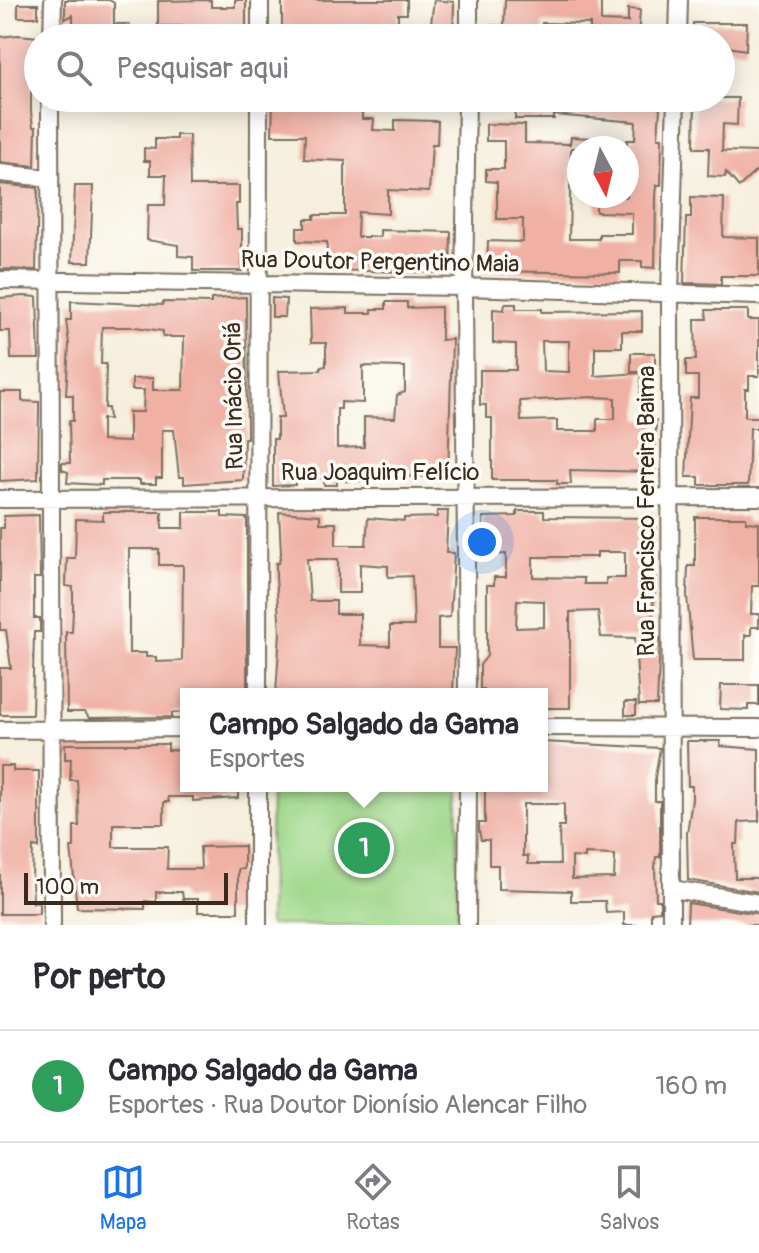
<!DOCTYPE html>
<html lang="pt">
<meta charset="utf-8">
<style>
:root{--surface:#fff;--page:#f2f2f3;--text:#2b2b33;--muted:#7c7c81;--line:#e1e1e2;--accent:#1a73e8}
body{margin:0;font-family:Pangolin,sans-serif;background:var(--page);color:var(--text)}
.compass{position:absolute;left:567px;top:136px;width:72px;height:72px;border-radius:50%;background:var(--surface);box-shadow:0 4px 20px #0003;rotate:173deg}
.scale{position:absolute;left:24px;bottom:20px;width:204px;box-sizing:border-box;padding-left:8px;border:4px solid #3b2a1e;border-top:0;font-size:22px;line-height:28px;white-space:nowrap;color:#3b2a1e;-webkit-text-stroke:6px #fdfcf7;paint-order:stroke}
.you{position:absolute;left:482px;top:542px;width:28px;height:28px;margin:-20px;border:6px solid #fff;border-radius:50%;background:#1a73e8;box-shadow:0 0 0 12px #1a73e833}
.badge{display:grid;place-items:center;width:52px;height:52px;border-radius:50%;background:var(--accent);color:#fff;font-size:26px;font-weight:700}
.pin{position:absolute;translate:-50% -50%;border:4px solid #fff;box-shadow:0 2px 8px #0006}
.popup{position:absolute;left:180px;top:688px;width:368px;height:104px;box-sizing:border-box;display:grid;place-content:center;border-radius:0px;background:var(--surface);filter:drop-shadow(0 2px 6px #0005);font-size:26px;white-space:nowrap;color:var(--muted)}
.popup b{font-size:30px;color:var(--text)}
.popup::after{content:'';position:absolute;left:50%;top:100%;margin-left:-16px;border:16px solid transparent;border-top-color:var(--surface)}
.list{margin:0;padding:0;list-style:none}
h2{display:flex;justify-content:space-between;align-items:center;height:104px;margin:0;padding:0 32px;font-size:34px}
h2 small{font-size:26px;font-weight:400;color:var(--muted)}
.list li{display:grid;grid-template-columns:52px 1fr auto;gap:24px;align-items:center;box-sizing:border-box;height:112px;padding:0 32px;border-top:2px solid var(--line)}
.list b{display:block;font-size:30px;white-space:nowrap}
.list p{margin:0;font-size:26px;white-space:nowrap;color:var(--muted)}
.list em{font-size:26px;font-style:normal;color:var(--muted)}
.icon{flex:none;width:44px;height:44px;fill:none;stroke:currentColor;stroke-width:2;stroke-linecap:round;stroke-linejoin:round}
.map{position:relative;flex:none;width:759px;height:925px;overflow:hidden}
.search{position:absolute;background:var(--surface);box-shadow:0 4px 20px #0003;left:24px;right:24px;top:24px;height:88px;display:flex;align-items:center;gap:20px;box-sizing:border-box;padding:0 28px;border-radius:44px;color:var(--muted);font-size:30px}
.sheet{height:216px;background:var(--surface)}
nav{display:flex;justify-content:space-around;align-items:center;box-sizing:border-box;height:112px;border-top:2px solid var(--line);background:var(--surface);font-size:22px;color:var(--muted)}
nav a{display:grid;justify-items:center;gap:4px}
nav .on{color:var(--accent)}
.map>svg:first-child{display:block}
</style>
<div class="map">
<svg width="759" height="925" viewBox="0 0 759 925">
<rect width="100%" height="100%" fill="#fdfcf7"/>
<filter id="ink" filterUnits="userSpaceOnUse"><feTurbulence type="fractalNoise" baseFrequency=".0125" numOctaves="2"/><feDisplacementMap in="SourceGraphic" scale="16" xChannelSelector="R" yChannelSelector="G"/><feConvolveMatrix kernelMatrix="1 2 1 2 8 2 1 2 1" color-interpolation-filters="sRGB"/></filter>
<filter id="wash" filterUnits="userSpaceOnUse"><feTurbulence type="fractalNoise" baseFrequency=".006" numOctaves="4" result="noise"/><feDisplacementMap in="SourceGraphic" scale="32" xChannelSelector="R" yChannelSelector="G"/><feGaussianBlur stdDeviation="1.8" result="paint"/><feColorMatrix in="noise" values="0 0 0 0 0 0 0 0 0 0 0 0 0 0 0 0 0 1.4 0 .05"/><feComposite in="paint" operator="in"/></filter>
<g filter="url(#wash)">
<rect width="100%" height="100%" fill="#f6efdd"/>
<path fill="#9fd789" stroke="#6d8054" stroke-width="2" d="M271,786h187l-1,139h-188z"/>
<g id="blocks">
<path fill="#f0b0a4" fill-rule="evenodd" d="M65,0h44l5,3v21h15l-1,13 -55,-3v-19l-8,4z
M211,0v7h24v-7h11v38l-58,-1v-11h-30v-25z
M282,0h125v14h-9v24h-116z
M434,0l20,2 -1,36h-24z
M505,0h96v21l27,1v-13l12,1 -2,28h-48v-14l-48,-1v15h-59v-13l21,1z
M18,4h20v13h-20z
M693,23h54l-1,27 -25,-4v-8h-27z
M18,35l20,2v48h-7v27l2,15h3l-1,39 -35,-4v-125z
M273,98h89v21h12l-1,11 22,1v-11l43,1 -1,23h-5l-3,48 -41,-2v24l-30,-2 -1,25h23v-7l71,2 -1,41 -124,-3 1,-28 -30,-1v-13h8v-9h9v-4h31v-54l-41,-2 1,-24h-33z
M516,98h138v9l6,1 -2,30h4l-1,47h-4l-1,12 -1,71 -13,-1v-6h-22v12l-133,-2 1,-30 35,1v-23h-26v-37l-11,-1v-12h18v-28h-18v-17l39,1v18l45,1 1,-7 42,2v9h-42l-2,91h30v-5h33v-21l-36,-1v-16l31,1v-57h8l1,-18 -82,-7v4h-39z
M695,98h43l-1,27 -14,-1 -1,27 37,1v16l-20,19 -13,-15 -1,5 -17,-1 1,-28h-15z
M176,135h13l1,51h49v18h-3l1,25h5v42h-49v-14l-15,-1v-11l-31,-5 1,-35h17l1,-30h-16v-14h-6v-13l11,1v-10h21z
M0,184l38,4 -2,82 -36,-1z
M75,186h18l-3,76h-18z
M691,197l33,1 -1,39 36,1v38h-38v8l-37,-1 2,-65h5z
M24,296l13,1 2,62h-28l-1,-28h-10v-33z
M246,297l1,141h-3l-1,42 -59,4v-7h-5l-5,-47h-12v48h-6v6h-16v-4h-38v5l-35,-2 1,-11 -6,-2v-7h8l-1,-42h4v-26h-7l3,-51 -3,-24h5v-19l91,4 1,-3 48,1v-4zM102,327h34l27,4v6h21l-1,53h-30v-12l-21,1v11h12l-1,22h-14v30l-27,-1v-22h7l-1,-11h-3l1,-44h-5z
M272,298l14,1 -1,18h-13z
M386,302h21v6l34,-1v33l11,-1 -4,137 -86,1v4h-25v4h-13v-7l-29,1v6l-22,1v-47h4v-21h6l-4,-47 42,-1v-3l5,-1v-23h-15l-1,-34 38,-1v5h24v-4h14zM363,366l42,1v25l-8,3 -2,23 -31,-1v30l-27,1v-39h4v-7l22,1z
M505,304h11v5h26v3l100,-1v20h-20v16h-27v29l46,-3 -2,47h17l-1,52 -85,-2 1,14h-14v-4h-65v-62h-6v-13h-6v-35h36v-26l-23,-1v-34l11,1zM542,341h27v31l-26,-1zM593,397l22,1v21h-18v12h-40v-11l-36,1 -1,-20z
M706,310h42v10h11v56h-10v13h-4v28h13l-1,11h-7l-2,57h-49v-8h-13l4,-79h8v-22h-12v-16h10l-1,-41h12z
M631,353h24v19h-24z
M0,392h22v9l17,1 -1,77 -38,2z
M437,511h11l-2,42h8l-4,64 -12,1v30h17l-2,46h-177l4,-62 -4,-55v-14h3l2,-10 -2,-41 41,3v8h16v22h30l2,-27 36,3v-3l33,-1zM307,559h31v34h22v-29l28,2v11l24,-1 2,50h-24v20l-30,-1v-31h-24v-13h-26z
M517,511h27v6l112,1 -1,23 -12,-1 -1,38h14l-5,48h3v12h6l-3,67h-18l-4,-67 -34,-1 -3,-26 -28,1v96h-25l-3,-14h-58v-5h-4v-24l7,-9v-71h7v-8h12v-23l-22,1 -1,-38 34,-1zM597,552h28v26h-19v6h-22v-6l-51,-1v-20h64zM517,600l27,1v26l-28,1z
M103,512h59v16h22v-16h38v5l25,1v176h-61v18l-14,1v4l-83,1 -4,-6h-18l-1,-80h6l1,-22v-23l-7,-1 1,-28h8l1,-39 27,1zM129,549h30v16h24l-1,96 -26,1v-5h-10v-4h-17z
M39,515l1,63h-6v40h6v14h-6l-2,83h-32v-47h11l-5,-38h-6v-102h4v-12z
M695,517h51v5l13,1v63h-7l-1,28h8v13h-8v8h-6v25h-52l-6,-65 1,-29h7z
M721,685h38v20h-11v5l-28,-1z
M625,702h11v13h-11z
M687,741h33v5l39,3v72l-20,1 -1,22h-4l1,34h22l2,14 -71,-12 -1,-47 5,-33v-14h-4z
M542,742l118,6 -5,29v24h5v56h-4l-1,10 1,33h4v11l-9,1v13h-27v-13l-18,1 -1,-12h-34v-10l-73,-2v-24h-9v-25h-8l-2,-9v-8h6v-31l3,-6h54zM523,804h41v22h-5l1,38h-32v-8h-5zM585,854l30,1 -1,23 -42,1v-22l13,1z
M65,744h103v6l18,1v35h52v12l-45,3v-4h-25l1,5h-5v22h-51v23h55l-1,22h34l-1,-22 44,-1v23h-6v43h-40v-13h-15l-1,-7h-26v10l-11,-1v8l-68,-1 -6,-61h3v-21h5l-1,-28 -1,-18h-7l1,-21h-6z
M0,766h13v5h26v77l-6,-1 -1,32 1,24h6v11h-39z
M688,903l71,11v11h-72z"/>
</g>
</g>
<g filter="url(#ink)">
<use href="#blocks" fill-opacity="0" stroke="#7c6f61" stroke-width="2"/>
<g fill="none" stroke-linecap="round" stroke-linejoin="round">
<defs>
<path id="street" d="M52,38l1,-38
M260,38v-38
M469,38v-38
M678,38l1,-38
M50,98l2,827
M467,98l-3,189 3,407
M0,173l48,5
M0,280l464,7 295,9
M0,499l759,-2
M258,694l1,-596
M542,727l217,1
M0,730l186,-2
M258,786v139
M672,889l87,14
M467,925l1,-139
M671,925l-1,-631 6,-196"/>
</defs>
<use href="#street" stroke="#7c6f61" stroke-width="20"/>
<use href="#street" stroke="#fff" stroke-width="16"/>
</g>
</g>
<g text-anchor="middle" dominant-baseline="central" stroke-width="7" stroke-linejoin="round" paint-order="stroke">
<g font-size="24" fill="#3b2a1e" stroke="#fdfcf7">
<text transform="translate(380 262) rotate(1)">Rua Doutor Pergentino Maia</text>
<text transform="translate(234 396) rotate(-91)">Rua Inácio Oriá</text>
<text x="380" y="472">Rua Joaquim Felício</text>
<text transform="translate(646 511) rotate(-90)">Rua Francisco Ferreira Baima</text>
</g>
</g>
</svg>
<svg class="compass" viewBox="-18 -18 36 36"><path d="M0-13l5 13h-10z" fill="#e53935"/><path d="M0 13l5-13h-10z" fill="#7c7c81"/></svg>
<div class="scale">100 m</div>
<div class="you"></div>
<div class="pin badge" style="left:364px;top:848px;background:#2e9e5b">1</div>
<div class="popup"><b>Campo Salgado da Gama</b>Esportes</div>
<div class="search"><svg class="icon" aria-label="search" viewBox="0 0 24 24"><circle cx="10" cy="10" r="6"/><path d="M15 15l6 6"/></svg>Pesquisar aqui</div>
</div>
<section class="sheet">
<h2>Por perto<small></small></h2>
<ul class="list">
<li><span class="badge" style="background:#2e9e5b">1</span><div><b>Campo Salgado da Gama</b><p>Esportes · Rua Doutor Dionísio Alencar Filho</p></div><em>160 m</em></li>
</ul>
</section>
<nav>
<a class="on"><svg class="icon" aria-label="map" viewBox="0 0 24 24"><path d="M3 6l6-2 6 2 6-2v14l-6 2-6-2-6 2zM9 4v14M15 6v14"/></svg>Mapa</a>
<a><svg class="icon" aria-label="directions" viewBox="0 0 24 24"><path d="M12 3l9 9-9 9-9-9zM9 14v-3h6M13 9l2 2-2 2"/></svg>Rotas</a>
<a><svg class="icon" aria-label="saved" viewBox="0 0 24 24"><path d="M7 4h10v16l-5-4-5 4z"/></svg>Salvos</a>
</nav>
